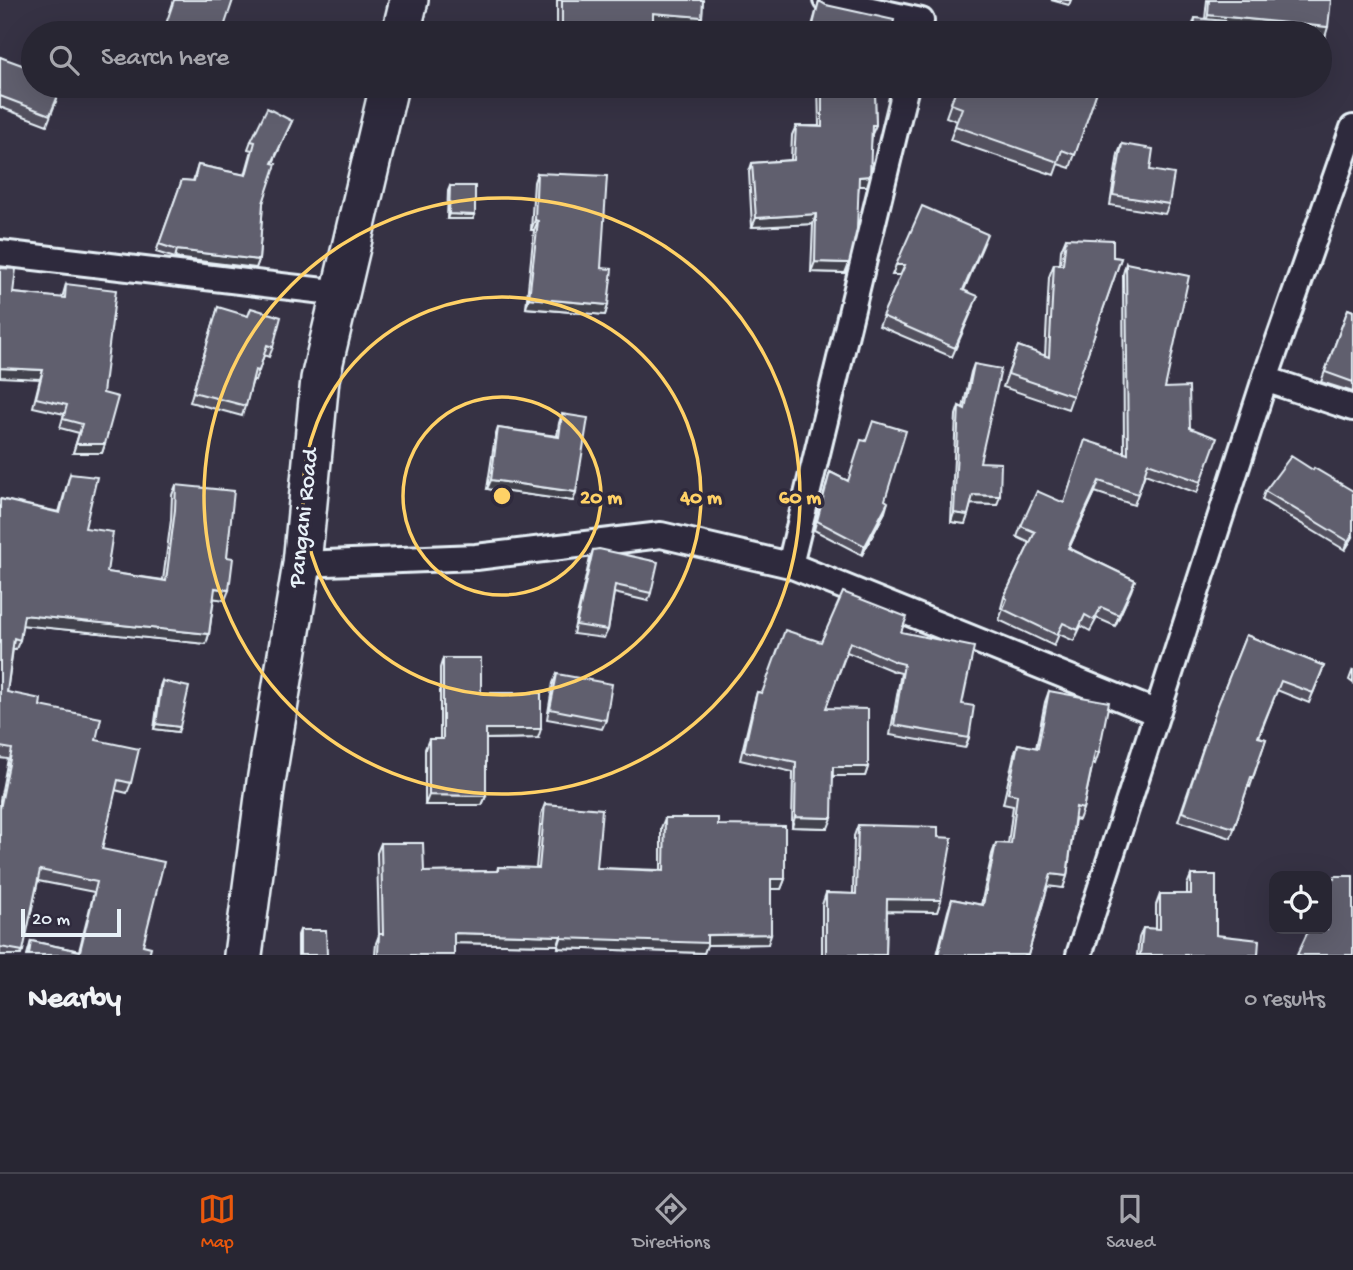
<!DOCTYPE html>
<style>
:root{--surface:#282633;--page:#302e3b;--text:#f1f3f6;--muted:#a5a5ac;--line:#44434e;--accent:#ea580c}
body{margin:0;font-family:"Gochi Hand",sans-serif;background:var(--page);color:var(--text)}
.controls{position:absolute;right:21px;bottom:21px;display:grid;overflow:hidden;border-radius:14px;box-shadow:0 7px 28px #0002}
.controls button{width:63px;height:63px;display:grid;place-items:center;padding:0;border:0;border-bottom:2px solid var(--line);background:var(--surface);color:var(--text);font:35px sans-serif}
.scale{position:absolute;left:21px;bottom:18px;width:100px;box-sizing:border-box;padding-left:7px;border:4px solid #e8f1f8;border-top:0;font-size:19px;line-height:24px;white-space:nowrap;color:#e8f1f8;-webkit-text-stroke:5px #2f2a3d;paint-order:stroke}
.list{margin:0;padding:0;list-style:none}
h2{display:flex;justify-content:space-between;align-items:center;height:91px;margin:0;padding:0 28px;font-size:30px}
h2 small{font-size:23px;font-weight:400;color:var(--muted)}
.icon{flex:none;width:38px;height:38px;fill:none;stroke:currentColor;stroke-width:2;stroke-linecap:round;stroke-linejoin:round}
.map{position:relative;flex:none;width:1353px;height:955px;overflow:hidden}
.search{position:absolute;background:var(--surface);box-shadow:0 7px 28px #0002;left:21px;right:21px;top:21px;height:77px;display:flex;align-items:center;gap:18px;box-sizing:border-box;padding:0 24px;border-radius:38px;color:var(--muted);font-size:26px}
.sheet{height:217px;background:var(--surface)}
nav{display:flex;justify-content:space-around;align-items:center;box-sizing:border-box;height:98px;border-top:2px solid var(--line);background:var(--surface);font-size:19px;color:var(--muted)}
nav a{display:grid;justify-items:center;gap:4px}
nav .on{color:var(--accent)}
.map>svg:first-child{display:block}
</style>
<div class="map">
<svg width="1353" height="955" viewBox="0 0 1353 955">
<rect width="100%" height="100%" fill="#363244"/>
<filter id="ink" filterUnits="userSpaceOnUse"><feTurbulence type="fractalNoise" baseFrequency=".0143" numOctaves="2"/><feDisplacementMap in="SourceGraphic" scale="14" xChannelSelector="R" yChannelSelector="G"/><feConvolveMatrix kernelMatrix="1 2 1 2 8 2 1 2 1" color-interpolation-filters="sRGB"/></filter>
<g filter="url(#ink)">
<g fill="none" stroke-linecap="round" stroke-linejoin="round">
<defs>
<path id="minor" d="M826,0l95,21
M0,253l341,40
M1265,379l88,29
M302,564l174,-7 185,-22 129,30 367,148
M790,565l116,-479
M1079,955l186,-576 88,-251"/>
<path id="secondary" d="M401,33l8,-33
M243,955l23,-173 36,-218 18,-185 69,-293"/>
</defs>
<use href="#minor" stroke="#e8f1f8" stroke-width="30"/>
<use href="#secondary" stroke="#e8f1f8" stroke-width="42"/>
<use href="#minor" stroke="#2f2a3d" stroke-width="24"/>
<use href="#secondary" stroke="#2f2a3d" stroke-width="37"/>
</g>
<path fill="#53515f" stroke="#e8f1f8" stroke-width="2" d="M557,0h146l-1,17 -5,13 -44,-3v6h-96z
M1051,0h20l-2,5z
M1207,0h124l-6,37 -5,-1v-3h-29l-66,-6 -1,6h-33l1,-6 3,-9 10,1z
M819,1l7,4 65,28h-81z
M0,57l62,29 -15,39 -47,-18z
M185,86h19l-2,5z
M818,86h60l-3,9 1,30 -4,9 -5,52h-8l-14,87 -34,-1 2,-48 -61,3 -3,-55 3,-9 39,-3 1,-25 4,-9h23z
M957,86l141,2 -28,80 -12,-4 -4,11 -104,-35 7,-19 -11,-4z
M292,121l-19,42 -10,40 -4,57 -3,8 -81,-10 -19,-6 26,-72 11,1 5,-16 47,10 7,-25 -4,-1 3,-8z
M1122,144l28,26 19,34 -4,10 -55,-9 8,-51z
M537,173l64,95 7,37 -3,10 -79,-7 8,-78h-3l3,-48z
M450,186l23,33h-26l1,-28z
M1066,238l47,19 8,1 -53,151 -65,-22 15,-41 27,10 4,-79 5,-13h6l1,-14z
M984,243l-20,47 10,16 -22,51 -73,-31 22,-51h-9z
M1126,263l39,125 25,40 11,54 -4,11 -52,-19 -11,31 -39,-13 -26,56 66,32 -20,46 -18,-8 -7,13 -9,-5 -7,15 -15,-7 -5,12 -55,-26 4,-11 -2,-1 3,-11 26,-54 -13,-6 4,-11 43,-23 60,-51 -1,-178z
M66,284l37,109 2,51 -3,9h-29l6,-20 -19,-5 4,-14 -31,-7 7,-28 -27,-86 49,5z
M218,307l55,40 -4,10 -5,-2 -9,26 -2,-1 -11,36 -52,-14z
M1348,309l5,2v81l-32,-10z
M974,364l6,98 17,43 -26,-1 -6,20 -14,-2 5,-107 3,-9 4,2 8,-36z
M562,414l14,78 -3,9 -86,-12 8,-52 3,-9 59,8 2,-13z
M830,472l55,28v12l-23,43 -48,-25z
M70,474l15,54 22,44 56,8 8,-60 1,-25 4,-10 51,72 -2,43 -11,-2 -5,36 -3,10 -184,-19 -2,15 -4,9h-3l-6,43 33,14 56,34 35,43 -4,10 -12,-3 -13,59 41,96 6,10h-122l4,-14 48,10 15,-59 -56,-11 -17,74h-21v-155l8,-41 -8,-1v-259l59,13z
M1265,491l88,46 -8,13 -83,-50z
M593,550l58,43 -3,8 -34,-8 -6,37 -4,8 -31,-4 17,-76z
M901,632l61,72 7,34 -4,10 -75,-13 11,-62 -8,-2 -46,-19 -21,56 42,59 -3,9h-32l-5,52 -36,-1 1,-55 -53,-12 14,-58 3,-10 5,1 59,-51z
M1246,635l78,31 -15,37 -32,-13 -18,47 7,2 -16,48 -2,-1 -17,52 -53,-17 38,-111z
M443,658l38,35 57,45 -52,1v57l-4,9h-57v-56l4,-10h11v-71z
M1353,669v14l-4,-3z
M557,674l49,46 -4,9 -55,-10 6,-36z
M162,681l16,51 -24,-3 6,-43z
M1049,691l50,61 -4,12 -2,-1 -10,46 -4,11 -4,-1 -8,57 -4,12 -15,-2 -20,69h-91l11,-44 4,-12 29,6 11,-51 4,-11 12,1 5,-38 -10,-2 11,-49 4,-11 18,4 9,-46z
M545,804l52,64 64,2v-42l4,-10 53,7 67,54 -4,10h-10l-3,55 -61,1 -3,8 -146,-5v-3l-104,-2v12h-79l1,-12 3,-8 -2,-82 4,-10 43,29 73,-1 1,-4 38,1 5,-54z
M858,825l80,12 3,63 -4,12 -50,-1 -1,44h-64v-50l4,-12 27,1 1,-58z
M1191,875l25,60 42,20h-121l2,-17 4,-10 13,1v-24l4,-11h27v-9z
M300,930l27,25h-29v-20z"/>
<path fill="#43424d" stroke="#e8f1f8" stroke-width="2" d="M653,13l49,4 -5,13 -49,-4z
M1208,15l120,12 -3,10 -5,-1v-3h-29l-86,-8z
M710,86h55l-2,6h-55z
M1188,86h29l-1,2z
M870,176l-3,10h-11l3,-9z
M449,214l26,1 -2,4h-26z
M816,214l-3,10 -61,3 4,-9z
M535,220l3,1 -4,9h-3z
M177,250l82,10 -3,8 -81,-10z
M815,262l34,1 -4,10 -34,-1z
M896,265h9l-3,10h-10z
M529,298l79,7 -3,10 -79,-7z
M0,368l43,2 -3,9 -40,-2z
M76,444h29l-3,9h-29z
M491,480l85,12 -3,9 -86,-12z
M1099,481l-4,11 -31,67 4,-11z
M973,495l27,1 -3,9 -27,-1z
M888,502l-3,10 -23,43 3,-9z
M954,513l14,2 -3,9 -14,-2z
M1353,533v4l-8,13 3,-9z
M1135,580l-4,11 -16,35 4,-11z
M215,588l14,2 -4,10 -14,-2z
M24,615l185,19 -3,10 -186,-19z
M156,724l24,3 -2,5 -24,-3z
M486,729h55l-3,9 -55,1z
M833,767h35l-3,9h-35z
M429,795l57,1 -4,9h-57z
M795,817l37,1 -4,10 -36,-1z
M1051,874l16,2 -4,12 -16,-2z
M771,879h14l-4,10h-14z
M887,899l54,1 -4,12 -54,-1z
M454,933l107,3 -3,9 -108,-2z
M771,934l-3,10 -61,1 -3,8 -146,-5 3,-10z"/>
<path fill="#605e6e" stroke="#e8f1f8" stroke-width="2" d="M174,0h59l-11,33h-59z
M562,0h141l-1,17 -49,-4v20h-91z
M1209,0h122l-3,27 -120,-12z
M819,1l7,4 68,15 -3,13h-80z
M1195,18l30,3 -1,12h-30z
M0,57l33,12v17h29l-12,29 -50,-19z
M822,86h56l-3,9 1,30h-4l-2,51 -11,1 -2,52 -8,34 -34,-1 1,-48 -60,4 -4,-55 42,-3 2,-34 26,1z
M957,86h136l5,2 -23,67 -13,-5 -4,12 -103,-36 7,-18 -11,-4z
M267,108l25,13 -20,42 4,1 -13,39 -4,57 -82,-10 -18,-6 23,-64 12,1 4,-16 48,10 9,-33 -4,-1z
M1122,144l31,5 -3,21 24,4 -5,30 -56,-9z
M537,173l70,3 -6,92 11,1 -4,36 -79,-7 9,-77 -3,-1z
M450,186h25v29l-26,-1z
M922,206l65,28 -24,56 15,6 -23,52 -73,-32 23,-51h-9z
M1066,238l47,2v17l8,1 -48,138 -65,-22 10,-28 31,11 5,-93 9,1z
M1126,263l63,13 -24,112 24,-1 1,41 27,10 -16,44 -53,-19 -10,31 -39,-13 -31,67 67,32 -16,35 -18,-8 -7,13 -9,-5 -7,15 -15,-7 -6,12 -54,-26 4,-10 -3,-2 31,-65 -14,-6 16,-35 27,12 21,-63 43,14z
M0,268l16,1 -3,24 52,5 1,-14 50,6 -13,103 15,4 -13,47h-29l6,-20 -19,-5 4,-14 -31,-7 7,-28 -43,-2z
M218,307l30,9 3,-8 30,9 -8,30 -6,-2 -8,26 -4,-1 -9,36 -53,-14z
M1348,309l5,2v71l-28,-10z
M974,364l27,5 -21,93 21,1 -1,33 -27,-1 -5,20 -14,-2 5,-107 6,3z
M562,414l26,4 -12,74 -85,-12 7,-52 61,9z
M873,421l33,10 -21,69 3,2 -23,44 -48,-25 13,-49 18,9 13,-41 5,1z
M1291,456l22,14 1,-2 39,23v42l-5,8 -83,-50z
M70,474l27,3 -12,51 28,4 -6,40 59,9 9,-71 1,-25 58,6 -7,66 6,1 -4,32 -14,-2 -6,46 -185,-19 -4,25 -6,-2 -7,54 34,7 -1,7 61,12 -5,22 43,9 -8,34 -13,-3 -16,69 62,13 -21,83 8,2 -2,8h-120l2,-14 49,10 17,-69 -57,-12 -17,81 -23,-4v-138l12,-60 -12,-2v-248l60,14z
M599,549l59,13 -7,31 -36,-8 -7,45 -32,-5 17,-75z
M843,592l64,25 -6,15 73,15 -12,57 12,2 -5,32 -75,-13 10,-61 -8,-2 -46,-20 -24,66 42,1v58h-35l-1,51 -37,-1 1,-55 -52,-11 13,-59 5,1 23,-63 36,12z
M1246,635l78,31 -11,27 -32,-12 -23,56 8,2 -13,38h-2l-17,51 -52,-16 34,-102z
M443,658h38v35h60v36h-55v67l-57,-1v-56h14z
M557,674l55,10 -6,36 -56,-11z
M162,681l27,6 -9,40 -24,-3z
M1049,691l60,11 -10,50h-4l-12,57 -7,-2 -9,69 -16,-2 -23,81h-90l14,-56 31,6 13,-62 15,1 6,-49 -9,-2 10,-49 20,4z
M545,804l57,5 -5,59 67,3 1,-53h53v7l67,1v53h-14v55l-64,1v8l-146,-5v-2l-107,-3v22h-76l1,-21h4l-2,-91h42l1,29 74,-1v-4l41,1z
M858,825l80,2v10l14,1 -11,62 -54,-1 -1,56h-60v-62l30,1z
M1191,875h25v60l43,5 -1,15h-118l3,-27 17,1v-35h31z
M1335,876h18v79h-56l12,-26h18v-41l4,-10 3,1z
M300,930h26l1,25h-27z"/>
</g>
<g fill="none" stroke="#ffd166" stroke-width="3.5">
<circle cx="502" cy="496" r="99"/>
<circle cx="502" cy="496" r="199"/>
<circle cx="502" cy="496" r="298"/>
</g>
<g text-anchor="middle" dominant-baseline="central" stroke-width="7" stroke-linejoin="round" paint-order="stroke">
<g font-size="24" fill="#e8f1f8" stroke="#2f2a3d">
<text transform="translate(305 518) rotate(-84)">Pangani Road</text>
</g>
</g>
<circle cx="502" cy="496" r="10" fill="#ffd166" stroke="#2f2a3d" stroke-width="3.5"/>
<g font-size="21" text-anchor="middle" font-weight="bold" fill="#ffd166" stroke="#2f2a3d" stroke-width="7" stroke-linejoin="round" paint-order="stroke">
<text x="601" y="503">20 m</text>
<text x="701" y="503">40 m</text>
<text x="800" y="503">60 m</text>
</g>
</svg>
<div class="controls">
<button><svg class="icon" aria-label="locate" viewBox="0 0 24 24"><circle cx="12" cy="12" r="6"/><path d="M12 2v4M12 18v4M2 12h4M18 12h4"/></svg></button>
</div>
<div class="scale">20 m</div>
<div class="search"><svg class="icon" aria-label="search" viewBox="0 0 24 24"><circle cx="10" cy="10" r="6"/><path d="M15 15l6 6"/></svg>Search here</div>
</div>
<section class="sheet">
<h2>Nearby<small>0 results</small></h2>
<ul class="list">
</ul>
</section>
<nav>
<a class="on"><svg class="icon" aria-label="map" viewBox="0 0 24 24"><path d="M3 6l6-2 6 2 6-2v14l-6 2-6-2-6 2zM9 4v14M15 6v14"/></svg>Map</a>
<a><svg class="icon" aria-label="directions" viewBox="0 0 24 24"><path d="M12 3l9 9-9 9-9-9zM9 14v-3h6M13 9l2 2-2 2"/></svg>Directions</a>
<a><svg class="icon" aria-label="saved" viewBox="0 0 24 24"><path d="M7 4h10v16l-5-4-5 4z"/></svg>Saved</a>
</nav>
